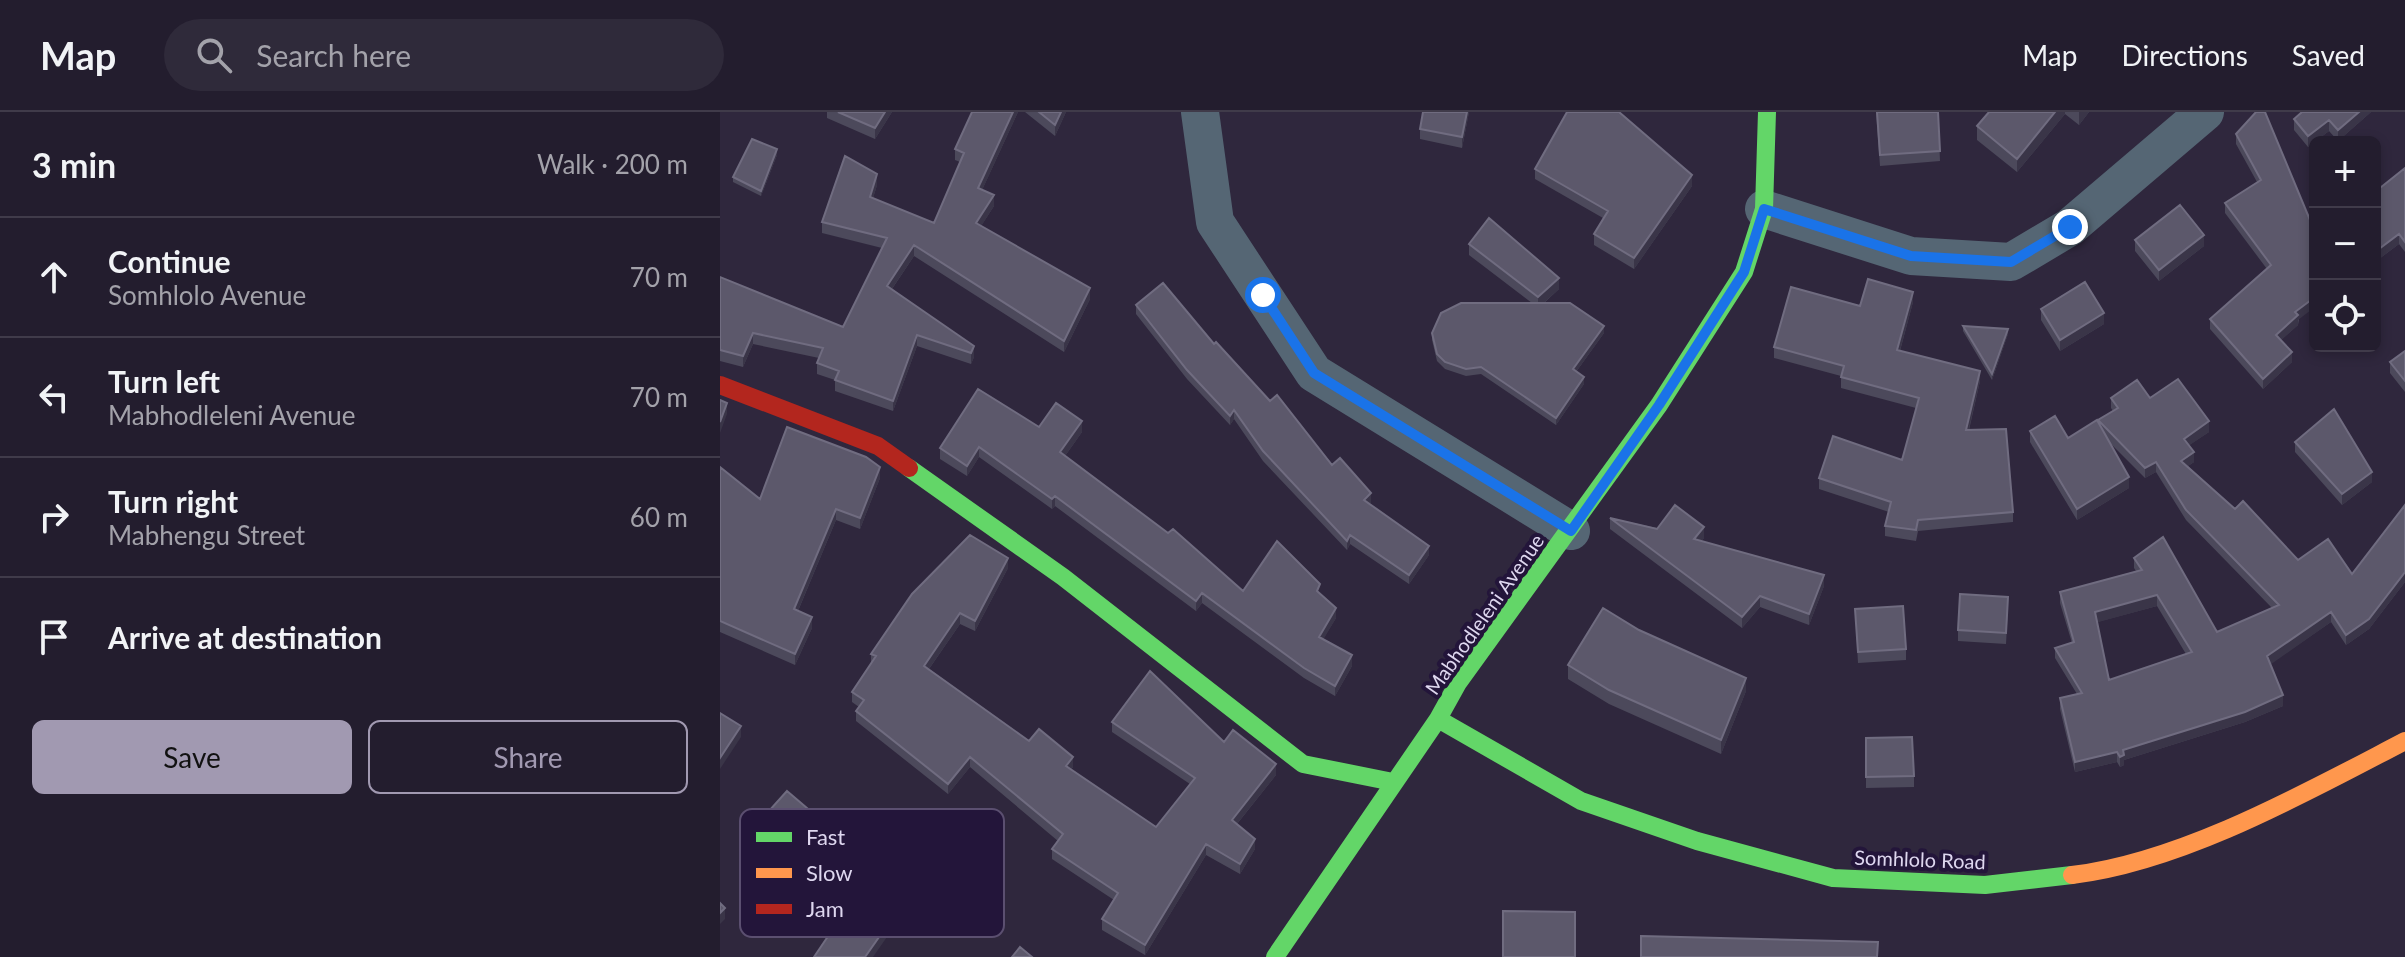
<!DOCTYPE html>
<meta charset="utf-8">
<style>
:root{--surface:#231d2e;--page:#2f2a3a;--text:#f1f3f6;--muted:#a3a2aa;--line:#403b4a;--accent:#a199b1}
body{margin:0;font-family:Lato,sans-serif;background:var(--page);color:var(--text)}
.controls{position:absolute;right:24px;top:24px;display:grid;overflow:hidden;border-radius:12px;box-shadow:0 4px 12px #0003}
.controls button{width:72px;height:72px;display:grid;place-items:center;padding:0;border:0;border-bottom:2px solid var(--line);background:var(--surface);color:var(--text);font:40px sans-serif}
.stop{position:absolute;width:24px;height:24px;margin:-18px;border:6px solid #1a73e8;border-radius:50%;background:#fff}
.stop.end{background:#1a73e8;border-color:#fff;box-shadow:0 2px 8px #0008}
.list{margin:0;padding:0;list-style:none}
h2{display:flex;justify-content:space-between;align-items:center;height:104px;margin:0;padding:0 32px;font-size:34px}
h2 small{font-size:26px;font-weight:400;color:var(--muted)}
.list li{display:grid;grid-template-columns:52px 1fr auto;gap:24px;align-items:center;box-sizing:border-box;height:120px;padding:0 32px;border-top:2px solid var(--line)}
.list b{display:block;font-size:30px;white-space:nowrap}
.list p{margin:0;font-size:26px;white-space:nowrap;color:var(--muted)}
.list em{font-size:26px;font-style:normal;color:var(--muted)}
.actions{display:flex;gap:16px;padding:24px 32px}
.actions a{flex:1;padding:18px 0;border:2px solid var(--accent);border-radius:12px;text-align:center;font-size:28px;color:var(--accent)}
.actions .main{background:var(--accent);color:#111}
.icon{flex:none;width:44px;height:44px;fill:none;stroke:currentColor;stroke-width:2;stroke-linecap:round;stroke-linejoin:round}
.map{position:relative;flex:none;width:1685px;height:845px;overflow:hidden}
header{display:flex;align-items:center;gap:48px;box-sizing:border-box;height:112px;padding:0 40px;background:var(--surface);border-bottom:2px solid var(--line)}
header strong{font-size:38px}
nav{display:flex;gap:44px;margin-inline-start:auto;font-size:28px}
.search{width:560px;height:72px;background:var(--page);display:flex;align-items:center;gap:20px;box-sizing:border-box;padding:0 28px;border-radius:44px;color:var(--muted);font-size:30px}
main{display:flex}
aside{flex:1;background:var(--surface)}
.map>svg:first-child{display:block}
</style>
<header>
<strong>Map</strong>
<div class="search"><svg class="icon" aria-label="search" viewBox="0 0 24 24"><circle cx="10" cy="10" r="6"/><path d="M15 15l6 6"/></svg>Search here</div>
<nav><a>Map</a><a>Directions</a><a>Saved</a></nav>
</header>
<main>
<aside>
<h2>3 min<small>Walk · 200 m</small></h2>
<ul class="list">
<li><svg class="icon" aria-label="ahead" viewBox="0 0 24 24"><path d="M12 20V5M6 11l6-6 6 6"/></svg><div><b>Continue</b><p>Somhlolo Avenue</p></div><em>70 m</em></li>
<li><svg class="icon" aria-label="left" viewBox="0 0 24 24"><path d="M17 20v-9H6M10 6l-5 5 5 5"/></svg><div><b>Turn left</b><p>Mabhodleleni Avenue</p></div><em>70 m</em></li>
<li><svg class="icon" aria-label="right" viewBox="0 0 24 24"><path d="M7 20v-9h11M14 6l5 5-5 5"/></svg><div><b>Turn right</b><p>Mabhengu Street</p></div><em>60 m</em></li>
<li><svg class="icon" aria-label="arrive" viewBox="0 0 24 24"><path d="M6 21V4h12l-3 4 3 4H6"/></svg><div><b>Arrive at destination</b></div></li>
</ul>
<div class="actions"><a class="main">Save</a><a>Share</a></div>
</aside>
<div class="map">
<svg width="1685" height="845" viewBox="0 0 1685 845">
<rect width="100%" height="100%" fill="#2f273d"/>
<g fill="none" stroke-linecap="round" stroke-linejoin="round">
<path stroke="#556674" stroke-width="38" d="M480,0l15,110 99,151 257,158
M1044,97l147,47 100,6 59,-35 135,-115"/>
<path stroke="#63d668" stroke-width="18" d="M189,356l154,109 240,187 90,18
M718,607l143,82 116,40 136,37 152,7 87,-10
M555,845l163,-238 20,-36 201,-278 85,-133 20,-63 3,-97"/>
<path stroke="#ff974d" stroke-width="18" d="M1352,763c110,-13 235,-83 333,-134"/>
<path stroke="#b3261e" stroke-width="18" d="M0,273l158,61 31,22"/>
</g>
<path fill="#4c495b" fill-rule="evenodd" d="M107,0h65l-17,27 -48,-21z
M252,0h46l-36,78 12,16 -13,20 109,73 -26,53 -150,-96 -22,33 82,57v11l-3,7 -54,-18 -24,65 -58,-20v-11l-18,-6v-11l2,-5 -66,-14 -10,23 -23,-6v-84l123,50 39,-79 -60,-15v-11l55,-37 -4,13 61,25 26,-61 -5,-2v-11z
M305,0h41l-11,24z
M749,0l-7,36 -42,-9v-10z
M1156,0h62l2,49 -60,5z
M1269,0h100l-10,13 -14,-11 -48,58 -40,-32v-14z
M1582,0h69l-33,29 -9,-10 -21,16 -14,-17v-11z
M1516,22l79,98 -17,93 -17,15 11,22 -29,27 -53,-60v-10l57,-50 -42,-56v-10l32,-21 -21,-38z
M57,43l-16,41 -28,-14v-5z
M1685,56v84l-6,-8 -24,18v-70z
M815,57l157,17 -58,83 -40,-24v-11l9,-16 -68,-39z
M1415,128l69,6 -45,35 -24,-30z
M749,132l90,45 -15,14 60,30 -28,39 8,12 -28,41 -75,-51 -15,2 -21,-7 -8,-8 -5,-21v-7l100,-30 -63,-48z
M1193,190l-13,49 80,30 -11,49 44,82v10l-95,9 -2,10 -31,-5v-10l4,-14 -70,-23v-11l83,-18 14,-52 -75,-20v-12l-67,-18v-11l86,-41z
M416,193l78,39 118,121 39,37 -2,2 60,51 -20,29 -59,-40 -3,6 -84,-89 -29,-42 -4,6 -43,-46 -51,-65z
M1321,197l63,15 -44,27 -19,-31z
M1243,214l45,8 -16,46 -29,-49z
M1685,239v41l-15,-19v-11z
M1391,286h39l59,34 -20,13 5,17 -6,4 47,43 63,51 54,14 53,-69v77l-36,47 -23,16 -15,-23 -61,42 13,42 -38,16 -121,38v5l-4,2 -3,-5 -42,10 -15,-63v-11l17,-4 -22,-36v-10l17,-5 -12,-40v-11l76,-21 -2,-3v-10l83,74 55,-24 -86,-88 -30,-48 -11,6 -36,-36 20,46 -52,32 -47,-78v-11l38,7 30,-16v-2l15,-9 -2,-3zM1437,494l29,48 -77,26 -12,-58z
M319,315l43,5 -17,24 178,135 77,3 16,24 -13,21 29,27 -17,30 -31,-18 -102,-75 -6,8 -141,-105 -3,3 -73,-52 -12,19 -27,-17v-11z
M1575,330l77,40 -30,23 -47,-53z
M0,355l40,32 120,-21 -20,51 -24,-9 -38,91 14,17 -17,37 -75,-33z
M890,406l94,20 -3,3 123,45 -15,39 -49,-18 -18,21 -132,-99z
M288,456l-33,63 -15,-7 -31,45 100,72 44,26 -2,3 85,57 34,-43 -78,-52v-10l112,20 52,33 -39,49 18,25 -15,25 -34,-19 -61,100 -43,-25v-11l12,-19 -62,-41v-10l6,-8 -88,-74 -22,27 -92,-73v-10l3,-4 -7,-5v-10l19,-29v-9z
M1288,496l-2,36 -48,-3v-11z
M1135,497l51,40v11l-48,3z
M919,518l107,61 -25,63 -112,-50 -41,-25v-14z
M1146,626l48,38v11l-48,1z
M101,708l62,39 51,35 -19,28 -12,-8 -69,12 -92,-74v-11z"/>
<path fill="#3a3548" d="M165,0h7l-17,27v-11z
M293,0h5l-40,87v-11z
M341,0h5l-11,24v-11z
M747,0h2l-7,36v-11z
M1335,0h10v2l-48,58v-13z
M1359,0h10l-10,13z
M1639,0h12l-33,29v-11z
M1609,8v11l-21,16v-11z
M57,37v6l-16,41v-5z
M157,62v11l-7,23v-11z
M972,63v11l-58,83v-11z
M274,83v11l-18,28v-11z
M1679,122v10l-24,18v-10z
M1484,123v11l-45,35v-11z
M194,133v11l-27,40v-10z
M839,166v11l-21,19v-11z
M370,176v11l-26,53v-11z
M1193,180v10l-16,59v-11z
M1595,185v10l-17,13v5l-22,20v-10l19,-23z
M1384,201v11l-44,27v-11z
M884,214v7l-31,43v-7z
M1288,217v5l-16,46v-6z
M33,221v11l-10,23v-11z
M197,223v11l-24,65v-10z
M254,234v11l-3,7v-11z
M1572,240v10l-29,27v-10z
M1260,259v10l-14,60v-11z
M864,265v7l-28,41v-7z
M7,291v11l-7,19v-11z
M514,298v9l-4,6v-9z
M362,309v11l-22,31v-11z
M1489,309v11l-25,17v-10z
M259,335v10l-12,19v-10z
M1474,340v10l-13,9v-10z
M1436,350v10l-11,6v-10z
M160,355v11l-20,51v-11z
M1652,360v10l-30,23v-11z
M1409,365v11l-52,32v-11z
M651,381v9l-7,8v-10z
M335,384v10l-3,3v-10z
M116,397v11l-42,100v-11z
M984,415v11l-10,12v-11z
M630,423v9l-3,6v-9z
M709,434v9l-20,29v-9z
M288,446v10l-33,63v-10z
M1685,460v10l-36,47 -23,16v-10z
M1104,463v11l-15,39v-11z
M482,481v10l-6,8v-10z
M1437,483v11l-62,17v-11z
M1040,484v11l-18,21v-11z
M616,496v10l-17,29v-10z
M1611,500v10l-64,45v-11z
M240,501v11l-36,52v-10z
M92,505v11l-17,37v-11z
M632,543v11l-17,30v-10z
M1026,566v13l-25,63v-14z
M1563,583v11l-38,16 -121,38v5l-4,2v-10l3,-7z
M21,614v11l-21,32v-11z
M1397,640v10l-42,10v-10z
M250,645v10l-22,27v-10z
M353,645v10l-7,9v-10z
M556,652v11l-44,55v-10z
M535,727v10l-15,25v-10z
M486,732v11l-61,100v-10z
M214,772v10l-19,28v-10z
M183,791v11l-30,43h-8z
M5,796v11l-5,5v-11z"/>
<path fill="#5c586b" stroke="#706c80" stroke-width="2" fill-rule="evenodd" d="M118,0h47l-10,16z
M252,0h41l-35,76 16,7 -18,28 114,65 -26,53 -150,-96 -27,41 87,60 -3,7 -54,-18 -24,66 -58,-21 4,-9 -22,-8 6,-15 -70,-15 -10,23 -23,-6v-73l123,50 44,-89 -65,-16 23,-66 32,18 -7,23 64,26 30,-70 -9,-4z
M319,0h22l-6,13z
M703,0h44l-5,25 -42,-8z
M847,0h52l73,63 -58,83 -40,-24 14,-23 -73,-42z
M1157,0h61l2,39 -60,4z
M1269,0h66l-38,47 -40,-33z
M1536,0h9l50,120v65l-20,15 3,3 -22,20 16,17 -29,27 -53,-60 61,-54 -46,-62 36,-23 -25,-46z
M1582,0h57l-21,18 -9,-10 -21,16 -14,-17z
M32,27l25,10 -16,42 -28,-14z
M1685,56v74l-6,-8 -24,18v-45l1,-1 -1,-2v-12z
M1460,93l24,30 -45,35 -24,-30z
M769,106l70,60 -21,19 -69,-53z
M1148,167l45,13 -16,58 83,21 -14,59 40,-1 7,83 -95,8 -2,10 -31,-4 6,-24 -72,-24 14,-42 69,24 17,-62 -78,-21 3,-11 -70,-19 17,-60 69,19z
M1365,170l19,31 -44,27 -19,-31z
M443,171l51,61 2,-2 54,59 7,-6 55,70 8,-7 31,35 -7,7 65,46 -20,29 -59,-40 -3,6 -84,-90 -29,-41 -4,6 -43,-46 -51,-65z
M741,191h109l34,23 -31,43 11,8 -28,41 -75,-51 -15,2 -21,-7 -8,-8 -5,-21 9,-20z
M1243,214l45,3 -16,45z
M1685,239v30l-15,-19z
M1458,267l31,42 -25,18 10,13 -13,9 54,48 8,-8 55,59 30,-21 24,35 53,-69v67l-36,47 -23,16 -15,-23 -64,44 16,39 -38,17 -122,38 1,5 -4,2 -3,-5 -42,10 -15,-64 22,-5 -27,-45 19,-6 -14,-50 82,-22 -8,-12 29,-21 54,95 62,-27 -93,-95 -30,-48 -11,6 -47,-48 20,-12 -7,-10 26,-18 13,18zM1437,483l35,57 -83,28 -14,-68z
M258,277l61,38 17,-24 26,18 -22,31 108,81 5,-4 70,62 34,-50 43,43 -3,7 19,17 -17,29 33,18 -17,31 -31,-18 -102,-75 -6,8 -141,-105 -3,3 -73,-52 -12,19 -27,-18z
M0,288l7,3 -7,19z
M1614,297l38,63 -30,22 -47,-52z
M1335,304l13,22 29,-18 32,57 -52,32 -47,-78z
M67,315l79,30 14,10 -20,51 -24,-9 -42,100 18,8 -17,37 -75,-33v-154l40,32z
M955,393l29,22 -10,12 130,36 -15,39 -49,-18 -18,21 -132,-99 47,11z
M250,423l38,23 -33,63 -15,-8 -36,53 105,75 10,-12 34,28 -7,9 90,61 39,-49 -83,-56 38,-51 74,71 9,-12 43,34 -44,56 23,19 -15,25 -34,-20 -61,101 -43,-26 16,-26 -66,-44 11,-15 -93,-77 -22,27 -92,-73 8,-11 -12,-8 24,-36 -5,-2 41,-60z
M1240,482l48,3 -2,36 -48,-3z
M1183,494l3,43 -48,3 -3,-43z
M883,496l36,22 107,48 -25,62 -112,-50 -41,-25z
M0,601l21,13 -21,32z
M1192,625l2,39 -48,1v-39z
M67,679l34,29 5,-7 57,46 4,-7 47,32 -19,28 -12,-9 -38,54h-51l25,-37 -97,-79z
M0,791l5,5 -5,5z
M783,799l72,1v45h-72z
M921,824l237,6 -1,15h-236z
M300,835l12,10h-20z"/>
<g fill="none" stroke-linecap="round" stroke-linejoin="round">
<path stroke="#1a73e8" stroke-width="10" d="M543,183l51,78 257,158 88,-126 85,-133 20,-63 147,47 100,6 59,-35"/>
</g>
<g text-anchor="middle" dominant-baseline="central" stroke-width="8" stroke-linejoin="round" paint-order="stroke">
<g font-size="20" fill="#ded7ef" stroke="#23153a">
<text transform="translate(764 502) rotate(-55)">Mabhodleleni Avenue</text>
<text transform="translate(1200 747) rotate(2)">Somhlolo Road</text>
</g>
</g>
<rect x="20" y="697" width="264" height="128" rx="12" fill="#23153a" stroke="#5b4f70" stroke-width="2"/>
<rect x="36" y="720" width="36" height="10" fill="#63d668"/>
<rect x="36" y="756" width="36" height="10" fill="#ff974d"/>
<rect x="36" y="792" width="36" height="10" fill="#b3261e"/>
<g font-size="22" fill="#ded7ef">
<text x="86" y="733">Fast</text>
<text x="86" y="769">Slow</text>
<text x="86" y="805">Jam</text>
</g>
</svg>
<div class="controls">
<button>+</button>
<button>−</button>
<button><svg class="icon" aria-label="locate" viewBox="0 0 24 24"><circle cx="12" cy="12" r="6"/><path d="M12 2v4M12 18v4M2 12h4M18 12h4"/></svg></button>
</div>
<div class="stop" style="left:543px;top:183px"></div>
<div class="stop end" style="left:1350px;top:115px"></div>
</div>
</main>
